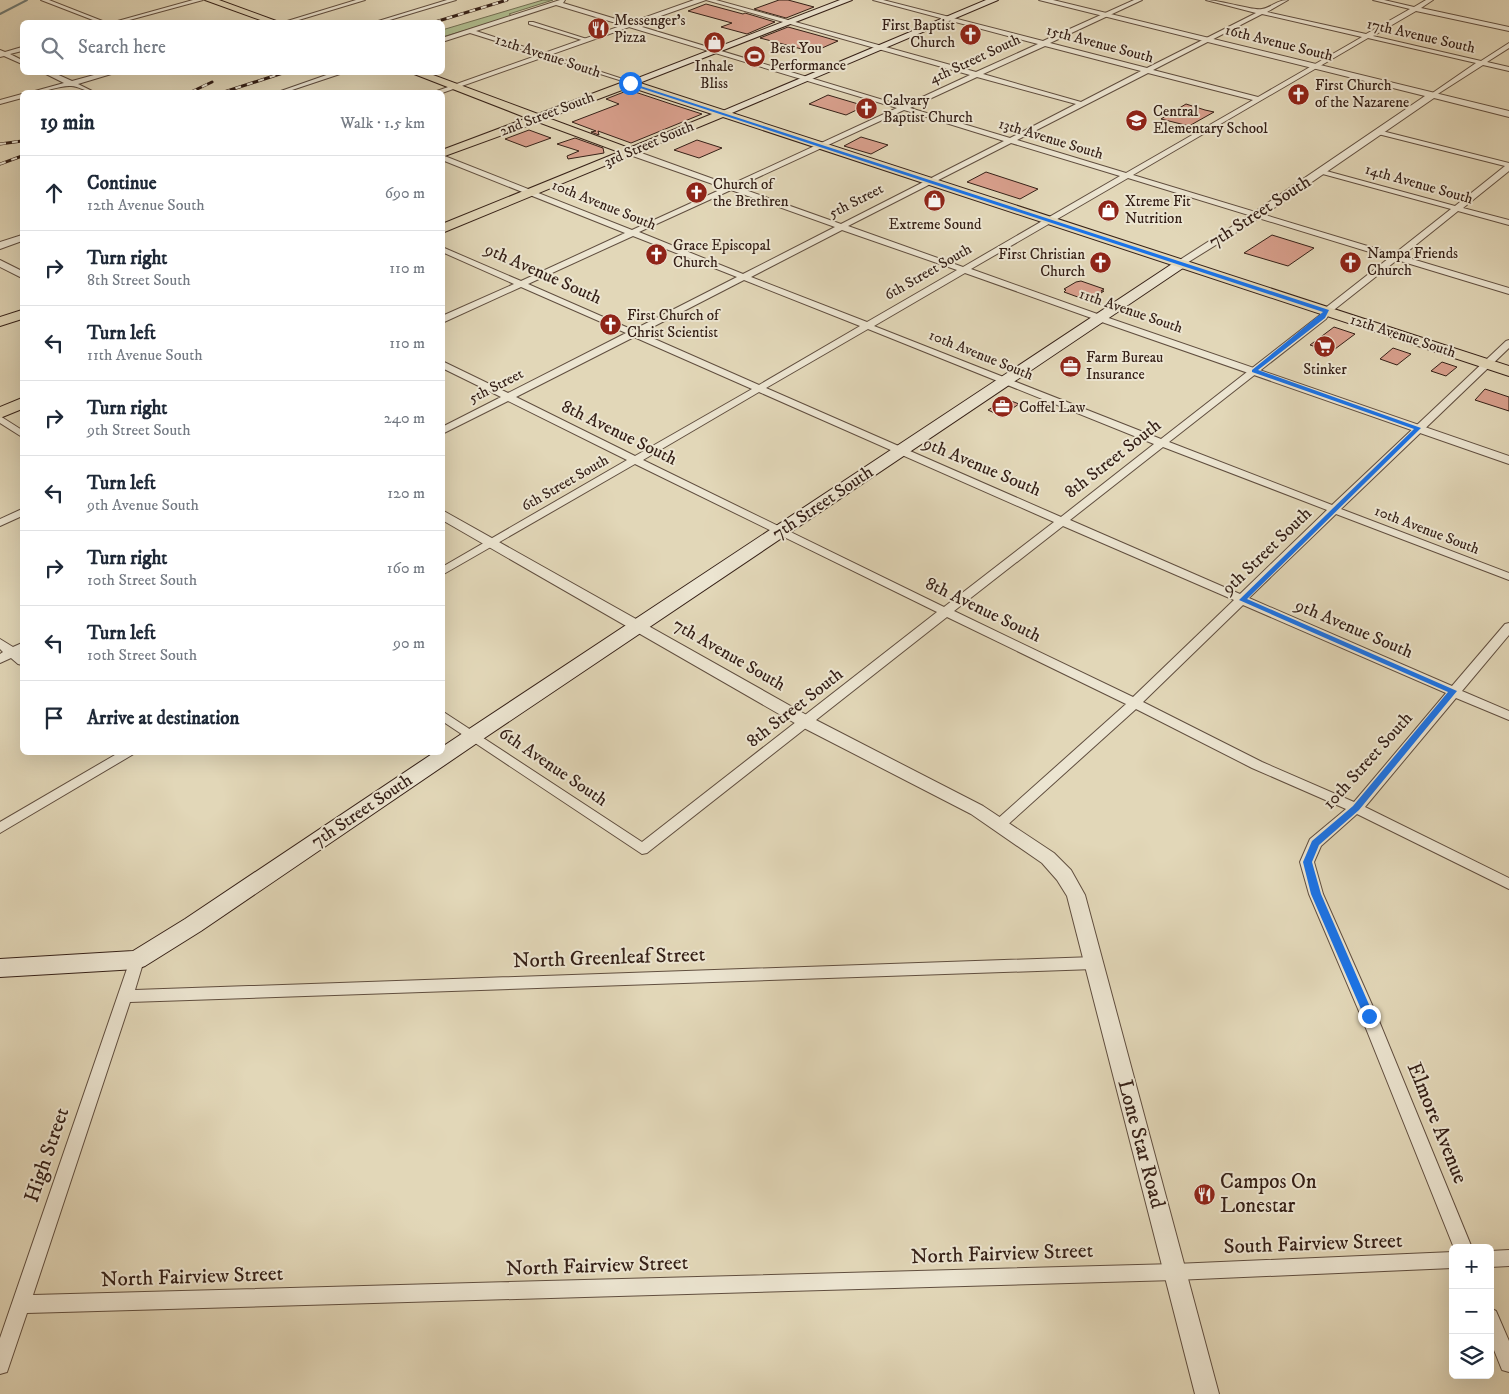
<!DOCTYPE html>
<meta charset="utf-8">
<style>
:root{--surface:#fff;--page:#f6f6f7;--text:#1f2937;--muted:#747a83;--line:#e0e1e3}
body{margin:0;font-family:"IM FELL DW Pica",serif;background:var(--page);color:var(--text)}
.controls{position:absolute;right:15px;bottom:15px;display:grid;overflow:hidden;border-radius:8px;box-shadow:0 5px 20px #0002}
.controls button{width:45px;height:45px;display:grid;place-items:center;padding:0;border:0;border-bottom:1px solid var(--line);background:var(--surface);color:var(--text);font:25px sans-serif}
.stop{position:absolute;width:15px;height:15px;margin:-11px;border:4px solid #1a73e8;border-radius:50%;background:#fff}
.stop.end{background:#1a73e8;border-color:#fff;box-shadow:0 1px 5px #0008}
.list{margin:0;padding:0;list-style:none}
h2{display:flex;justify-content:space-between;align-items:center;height:65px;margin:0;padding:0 20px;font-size:21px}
h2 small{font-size:16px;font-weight:400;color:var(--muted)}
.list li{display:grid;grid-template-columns:32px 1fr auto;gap:15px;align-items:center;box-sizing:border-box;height:75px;padding:0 20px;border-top:1px solid var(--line)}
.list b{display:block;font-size:19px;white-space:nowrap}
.list p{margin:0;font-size:16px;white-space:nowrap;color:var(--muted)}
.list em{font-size:16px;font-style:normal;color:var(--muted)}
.icon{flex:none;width:28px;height:28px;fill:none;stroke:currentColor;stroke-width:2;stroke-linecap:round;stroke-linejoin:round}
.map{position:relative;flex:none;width:1509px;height:1394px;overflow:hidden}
.search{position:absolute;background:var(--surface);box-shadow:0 5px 20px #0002;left:20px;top:20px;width:425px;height:55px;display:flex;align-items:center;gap:12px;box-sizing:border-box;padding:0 18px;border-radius:8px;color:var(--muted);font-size:19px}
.panel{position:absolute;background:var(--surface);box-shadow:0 5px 20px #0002;left:20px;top:90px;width:425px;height:665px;border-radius:8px}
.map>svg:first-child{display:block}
</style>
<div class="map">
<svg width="1509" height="1394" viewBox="0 0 1509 1394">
<rect width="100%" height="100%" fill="#e2d7b8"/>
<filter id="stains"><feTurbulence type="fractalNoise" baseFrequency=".004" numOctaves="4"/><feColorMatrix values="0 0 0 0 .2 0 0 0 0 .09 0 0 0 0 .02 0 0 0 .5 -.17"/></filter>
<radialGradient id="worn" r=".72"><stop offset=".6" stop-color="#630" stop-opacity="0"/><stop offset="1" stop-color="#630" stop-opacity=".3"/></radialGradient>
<path fill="#b0bf91" stroke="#727054" d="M543,0h10l-44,14 3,2 -69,21 -1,-7z"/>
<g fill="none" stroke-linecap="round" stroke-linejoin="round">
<path stroke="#6f7b76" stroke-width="2" d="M0,14l27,-14"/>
</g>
<path fill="#d89f8c" stroke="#352017" d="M779,0h9l26,7 -28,11 -32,-9z
M706,4l37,10 2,-1 30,9 -28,12 -26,-7 11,-4 -44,-12z
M788,27l29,8 21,6 -25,11 -53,-14z
M629,90l42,14 31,10 -71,29 -33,-12 1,4 -8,-3 5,-1 -24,-9 47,-18 -13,-5z
M828,95l37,11 -19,9 -37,-11z
M1186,104l19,6 9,2 -25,14 -28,-7z
M529,130l22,8 -25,9 -21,-8z
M861,137l27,8 -17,9 -27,-8z
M575,138l28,10 1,5 -36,6 -1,-3 12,-5 -22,-7z
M697,140l25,8 -23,10 -25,-8z
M986,172l52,17 -18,10 -53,-17z
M1272,235l42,13 -26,18 -44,-13z
M1081,281l23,8 -3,2h3l-12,8 -6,1 -22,-8 2,-2 -2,-1 12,-7z
M1334,327l21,7 -24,18 -21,-7z
M1393,348l18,6 -14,11 -17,-6z
M1442,362l15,5 -11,9 -15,-5z
M1485,389l24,8v14l-34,-11z
M1006,399l13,5 -18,12 -13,-6z"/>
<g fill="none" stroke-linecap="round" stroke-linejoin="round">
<defs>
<path id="pedestrian" d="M529,22h4l57,18 -5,1 -56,-17z"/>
<path id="minor" d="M41,0h8l56,22h-7z
M193,0h10l-81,22h-8z
M356,0h9l-73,22h-8z
M447,0h9l-73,22h-8z
M560,0h5l-2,3 340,103 67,-31 -264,-75h10l260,72 62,-28 -165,-44h10l160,41 91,-41h8l-92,43 97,25 109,-55 -50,-13c14,0 48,11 56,9 10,-2 15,-9 26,-9l-21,12 99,22 44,-25 -37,-9h11l30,7 12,-7h7l-12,8 88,19v4l-93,-20 -43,25 108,25 28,-18v5l-22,14 22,5v4l-26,-6 -50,32 -3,-2 1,-1 45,-31 -108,-25 -235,137 261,79 57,-45 -132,-36v-4l136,37 50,-40 -127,-32v-4l131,33v8l-46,37 46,12v5l-51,-14 -56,45 107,32v6l-112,-34 -67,53 -4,6 -157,123 163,63 174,-164 3,-1v8l-168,161 168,64v7l-173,-66 -87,84 203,88 53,-62 4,-1v12l-47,56 47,20v9l-53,-22 -91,109 144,71v11l-152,-75 -36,32 -7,16 9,32 54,122 95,232h-18l-93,-232 -52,-122 -9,-32 10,-23 36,-30 -94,-41 -116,-59 -132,119h-10l-2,-3 2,-3 132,-118 -179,-87 -300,236 -5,1 -200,-133v-10l200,131 295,-230 -302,-148 -193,111v-8l185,-107 -119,-59 -66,33v-7l59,-30 -59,-29v-7l66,32 118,-60 -105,-46 -79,36v-7l72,-32 -72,-32v-5l79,34 104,-48 -183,-73v-5l190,75 92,-42 -97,-34v-4h6l97,35 167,-77 -341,-103 -80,26 156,51v2l-162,-51 -28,9v-4zM1262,14l100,23 -104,60 -105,-27zM1045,46l96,25 -60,31 -98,-28zM1148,73l105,27 -127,73 -109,-33zM977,77l99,27 -66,34 -100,-30zM904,110l100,31 -163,83 -104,-37zM1011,143l109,33 -157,91 -115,-41zM1128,178l261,80 -65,51 -4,6 -159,124 -287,-113 91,-53 132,47h6v-4l-132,-47zM731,190l104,37 -92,47 -104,-42zM842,230l115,40 -90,52 -116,-45zM633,236l104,41 -104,53 -105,-46zM744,280l116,46 -101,59 -118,-52zM868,329l286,115 -93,73 -295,-129zM634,337l118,52 -117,67 -119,-59zM759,392l295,130 -110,85 -301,-147zM1163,447l164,63 -87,84 -170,-74zM1063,526l171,74 -101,97 -179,-86zM1243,605l203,88 -92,109 -92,-40 -119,-60z
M22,47v4l-12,3 12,6v4l-18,-8 -4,1v-7l5,2z
M42,72h10l20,9 33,-9h13l-40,12 16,8c-9,0 -15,-6 -23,-6 -10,-1 -25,6 -37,6l1,-1 29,-8z
M335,72h11l-60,20h-8z
M22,94v4l-22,6v-4z
M0,416l22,14v7l-22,-14z
M22,509v7l-22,10v-7z
M0,639l13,8 9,-4v9l-2,1 2,2v10l-4,-1 -7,-6 -11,5v-9l3,-2 -3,-3z
M120,752h17l-137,81v-11z
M137,954l5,2 2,4 -9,30 959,-33 5,2 2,4 -2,4 -5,2 -964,33 -97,293 1142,-31 278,-12v16l-278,12 -1148,33 -20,59 -7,2v-36l130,-378 2,-4z
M1509,1250v16l-19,1v-16z
M1490,1308l6,3 13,30v31l-7,-2 -12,-30z"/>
<path id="tertiary" d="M694,0h12l-264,93 -8,-1z
M1039,0h14l456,111v6l-75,-19 -173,119 -79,49 -5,-3 1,-2 75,-48 172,-117z
M22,235v6l-22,8v-7z
M0,260l22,11v7l-22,-11z
M1100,315l409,141v8l-413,-144 -2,-2z
M442,510l370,208 171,88 71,47 17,17 14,25 134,499h-24l-128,-498 -10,-16 -15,-17 -71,-49 -171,-88 -358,-206z"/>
<path id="secondary" d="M840,0h12l-218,85 -4,1 -5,-3z
M986,0h12l-271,115h-8l-1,-2z
M1182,259l6,4 -2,3 -706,475 -279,190 -56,35 -8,3 -137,8v-18l133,-8 52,-32 250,-167h7v-5l24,-16 712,-471z"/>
<path id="primary" d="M205,0h14l60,22h-13z
M409,72h16l113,42 88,-33h8l875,285v10l-786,-259 -281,116v-9l177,-72 -81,-30 -96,35v-7l85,-32zM630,87l82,27 -83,34 -81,-30z
M22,310v9l-22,7v-9z
M22,398v11l-22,9v-11z"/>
</defs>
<use href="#pedestrian" stroke="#604e3f" stroke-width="2"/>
<use href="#minor" stroke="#604e3f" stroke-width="2"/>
<use href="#tertiary" stroke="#604e3f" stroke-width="2"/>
<use href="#secondary" stroke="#352017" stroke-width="2"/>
<use href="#primary" stroke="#352017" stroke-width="2"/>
<use href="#pedestrian" fill="#ece5d1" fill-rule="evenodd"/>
<use href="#minor" fill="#ece5d1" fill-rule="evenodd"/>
<use href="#tertiary" fill="#ece5d1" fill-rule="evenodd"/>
<use href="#secondary" fill="#ece5d1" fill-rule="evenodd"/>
<use href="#primary" fill="#e2d7b8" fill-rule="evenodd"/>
<defs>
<path id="rail" d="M435,22l72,-22
M191,92l21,-10
M224,92l62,-20
M0,144l22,-3
M0,164l22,-8"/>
</defs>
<use href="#rail" stroke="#352017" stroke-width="3"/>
<use href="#rail" stroke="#ece5d1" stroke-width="2" stroke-dasharray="6" stroke-linecap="butt"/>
</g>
<path fill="#1a73e8" d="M628,82l701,228 -4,8 -67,52 163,58 -174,171 210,92 -98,119 -40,35 -7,17 9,32 53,122 -1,3 -4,1 -5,-4 -53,-122 -8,-32 9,-21 41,-35 95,-114 -209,-92 175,-171 -162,-57v-2l71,-58 -695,-228z"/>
<defs>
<symbol id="restaurant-disc" viewBox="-11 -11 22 22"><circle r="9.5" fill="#8f2418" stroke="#ece5d1"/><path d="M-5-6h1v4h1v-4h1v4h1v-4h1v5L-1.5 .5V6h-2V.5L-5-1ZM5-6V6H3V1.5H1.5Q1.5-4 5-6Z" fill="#fff"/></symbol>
<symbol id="church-disc" viewBox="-11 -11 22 22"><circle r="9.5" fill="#8f2418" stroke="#ece5d1"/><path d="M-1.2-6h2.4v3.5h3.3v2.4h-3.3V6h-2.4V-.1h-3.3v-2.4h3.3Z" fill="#fff"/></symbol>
<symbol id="shop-disc" viewBox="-11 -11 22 22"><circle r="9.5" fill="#8f2418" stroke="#ece5d1"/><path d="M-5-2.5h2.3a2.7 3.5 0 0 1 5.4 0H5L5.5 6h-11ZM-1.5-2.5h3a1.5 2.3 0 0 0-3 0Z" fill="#fff"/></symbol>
<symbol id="stadium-disc" viewBox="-11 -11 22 22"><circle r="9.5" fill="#8f2418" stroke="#ece5d1"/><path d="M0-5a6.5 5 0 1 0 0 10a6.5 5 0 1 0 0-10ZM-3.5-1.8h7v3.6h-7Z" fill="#fff"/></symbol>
<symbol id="school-disc" viewBox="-11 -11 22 22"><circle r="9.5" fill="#8f2418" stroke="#ece5d1"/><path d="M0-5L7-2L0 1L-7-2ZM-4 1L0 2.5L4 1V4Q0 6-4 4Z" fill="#fff"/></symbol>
<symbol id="supermarket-disc" viewBox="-11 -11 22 22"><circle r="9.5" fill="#8f2418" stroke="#ece5d1"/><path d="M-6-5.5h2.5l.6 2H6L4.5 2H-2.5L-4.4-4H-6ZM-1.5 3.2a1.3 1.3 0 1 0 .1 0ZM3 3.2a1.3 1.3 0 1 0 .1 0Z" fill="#fff"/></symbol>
<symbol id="office-disc" viewBox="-11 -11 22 22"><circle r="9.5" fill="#8f2418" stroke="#ece5d1"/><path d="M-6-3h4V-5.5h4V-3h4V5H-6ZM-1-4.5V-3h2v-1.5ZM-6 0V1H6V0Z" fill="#fff"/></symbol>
</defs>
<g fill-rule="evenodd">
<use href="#restaurant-disc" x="586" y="16" width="25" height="25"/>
<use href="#church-disc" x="958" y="22" width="25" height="25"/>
<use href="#shop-disc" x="702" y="30" width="25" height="25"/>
<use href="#stadium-disc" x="742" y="44" width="25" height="25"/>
<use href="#church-disc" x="1286" y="82" width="25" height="25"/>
<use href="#church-disc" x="854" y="96" width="25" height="25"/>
<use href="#school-disc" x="1124" y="108" width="25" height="25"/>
<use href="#church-disc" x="684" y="180" width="25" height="25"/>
<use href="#shop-disc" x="922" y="188" width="25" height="25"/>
<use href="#shop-disc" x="1096" y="198" width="25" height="25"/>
<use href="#church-disc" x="644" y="242" width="25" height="25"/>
<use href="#church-disc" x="1338" y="250" width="25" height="25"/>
<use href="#church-disc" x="1088" y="250" width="25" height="25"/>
<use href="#church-disc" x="598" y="312" width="25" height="25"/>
<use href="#supermarket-disc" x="1312" y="334" width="25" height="25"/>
<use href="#office-disc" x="1058" y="354" width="25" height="25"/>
<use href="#office-disc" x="990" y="394" width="25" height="25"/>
<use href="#restaurant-disc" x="1192" y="1182" width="25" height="25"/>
</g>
<g text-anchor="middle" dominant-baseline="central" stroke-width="4" stroke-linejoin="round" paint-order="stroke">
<g font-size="15" fill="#352017" stroke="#ece5d1" text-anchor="start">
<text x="614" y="20">Messenger's<tspan x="614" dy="17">Pizza</tspan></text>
<text x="955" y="25" text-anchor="end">First Baptist<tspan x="955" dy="17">Church</tspan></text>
<text x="770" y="48">Best You<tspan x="770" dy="17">Performance</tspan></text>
<text x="714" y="66" text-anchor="middle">Inhale<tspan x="714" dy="17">Bliss</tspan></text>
<text x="1315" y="85">First Church<tspan x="1315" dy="17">of the Nazarene</tspan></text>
<text x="883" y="100">Calvary<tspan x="883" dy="17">Baptist Church</tspan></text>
<text x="1153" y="111">Central<tspan x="1153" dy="17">Elementary School</tspan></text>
<text x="713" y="184">Church of<tspan x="713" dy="17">the Brethren</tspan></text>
<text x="1125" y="201">Xtreme Fit<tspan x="1125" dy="17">Nutrition</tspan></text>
<text x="935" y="224" text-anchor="middle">Extreme Sound</text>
<text x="673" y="245">Grace Episcopal<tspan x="673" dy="17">Church</tspan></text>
<text x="1367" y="253">Nampa Friends<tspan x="1367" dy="17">Church</tspan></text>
<text x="1085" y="254" text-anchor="end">First Christian<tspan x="1085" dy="17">Church</tspan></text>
<text x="627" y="315">First Church of<tspan x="627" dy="17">Christ Scientist</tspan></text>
<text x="1086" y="357">Farm Bureau<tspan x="1086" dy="17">Insurance</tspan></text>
<text x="1325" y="369" text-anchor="middle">Stinker</text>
<text x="1019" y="407">Coffel Law</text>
</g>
<g font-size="15" fill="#352017" stroke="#ece5d1">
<text transform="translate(1421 36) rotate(13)">17th Avenue South</text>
<text transform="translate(1279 43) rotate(14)">16th Avenue South</text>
<text transform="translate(1100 44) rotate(15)">15th Avenue South</text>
<text transform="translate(548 56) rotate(18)">12th Avenue South</text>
<text transform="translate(975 59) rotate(-25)">4th Street South</text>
<text transform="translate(547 114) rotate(-21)">2nd Street South</text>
<text transform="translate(1051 139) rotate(17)">13th Avenue South</text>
<text transform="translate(649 144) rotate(-23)">3rd Street South</text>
<text transform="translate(1419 184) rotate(16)">14th Avenue South</text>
<text transform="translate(856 201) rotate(-27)">5th Street</text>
<text transform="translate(604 205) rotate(22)">10th Avenue South</text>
<text transform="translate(928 272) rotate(-30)">6th Street South</text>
<text transform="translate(1131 311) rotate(19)">11th Avenue South</text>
<text transform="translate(1403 336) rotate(18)">12th Avenue South</text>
<text transform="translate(981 355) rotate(22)">10th Avenue South</text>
<text transform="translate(496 386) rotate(-27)">5th Street</text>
<text transform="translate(565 483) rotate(-30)">6th Street South</text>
<text transform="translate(1427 530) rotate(21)">10th Avenue South</text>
</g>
<g font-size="18" fill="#352017" stroke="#ece5d1">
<text transform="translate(1260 212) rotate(-33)">7th Street South</text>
<text transform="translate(543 274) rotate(24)">9th Avenue South</text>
<text transform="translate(619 433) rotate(26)">8th Avenue South</text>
<text transform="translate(1113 459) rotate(-38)">8th Street South</text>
<text transform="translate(982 467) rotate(23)">9th Avenue South</text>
<text transform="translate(823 503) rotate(-34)">7th Street South</text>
<text transform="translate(1267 551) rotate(-44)">9th Street South</text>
<text transform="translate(983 610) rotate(26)">8th Avenue South</text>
<text transform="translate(1354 629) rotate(23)">9th Avenue South</text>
<text transform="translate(729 655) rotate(30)">7th Avenue South</text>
<text transform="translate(795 708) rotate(-38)">8th Street South</text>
<text transform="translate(1368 761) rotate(-48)">10th Street South</text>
<text transform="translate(553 767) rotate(34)">6th Avenue South</text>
<text transform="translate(362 811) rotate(-34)">7th Street South</text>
</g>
<g font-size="21" fill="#352017" stroke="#ece5d1">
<text transform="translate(609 958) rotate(-2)">North Greenleaf Street</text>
<text transform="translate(1437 1123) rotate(68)">Elmore Avenue</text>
<text transform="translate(1141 1144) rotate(75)">Lone Star Road</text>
<text transform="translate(47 1155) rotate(-71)">High Street</text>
<text transform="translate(1313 1244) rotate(-2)">South Fairview Street</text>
<text transform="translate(1002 1254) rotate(-2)">North Fairview Street</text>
<text transform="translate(597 1266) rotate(-2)">North Fairview Street</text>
<text transform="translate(192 1277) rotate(-2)">North Fairview Street</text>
</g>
<g font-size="21" fill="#352017" stroke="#ece5d1" text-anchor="start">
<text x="1220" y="1182">Campos On<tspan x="1220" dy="24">Lonestar</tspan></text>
</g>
</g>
<rect width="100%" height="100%" filter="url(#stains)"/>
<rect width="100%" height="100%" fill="url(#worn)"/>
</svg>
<div class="controls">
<button>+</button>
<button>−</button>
<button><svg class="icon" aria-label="layers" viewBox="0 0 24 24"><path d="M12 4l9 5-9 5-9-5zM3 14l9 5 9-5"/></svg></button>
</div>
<div class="stop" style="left:630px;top:83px"></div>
<div class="stop end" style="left:1369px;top:1016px"></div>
<div class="search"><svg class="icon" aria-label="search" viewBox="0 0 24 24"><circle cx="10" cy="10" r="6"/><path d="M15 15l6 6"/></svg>Search here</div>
<section class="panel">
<h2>19 min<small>Walk · 1.5 km</small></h2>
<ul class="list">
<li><svg class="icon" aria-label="ahead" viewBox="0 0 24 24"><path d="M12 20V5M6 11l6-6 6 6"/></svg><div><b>Continue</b><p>12th Avenue South</p></div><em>690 m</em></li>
<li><svg class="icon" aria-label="right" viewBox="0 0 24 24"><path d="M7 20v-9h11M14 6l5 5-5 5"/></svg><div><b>Turn right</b><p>8th Street South</p></div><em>110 m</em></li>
<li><svg class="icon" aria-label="left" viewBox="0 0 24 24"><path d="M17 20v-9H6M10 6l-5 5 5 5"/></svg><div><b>Turn left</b><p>11th Avenue South</p></div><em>110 m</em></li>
<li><svg class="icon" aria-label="right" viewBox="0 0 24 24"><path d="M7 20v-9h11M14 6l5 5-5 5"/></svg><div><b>Turn right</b><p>9th Street South</p></div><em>240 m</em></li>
<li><svg class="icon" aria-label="left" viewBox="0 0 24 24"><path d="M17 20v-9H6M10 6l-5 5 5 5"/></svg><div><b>Turn left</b><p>9th Avenue South</p></div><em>120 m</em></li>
<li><svg class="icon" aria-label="right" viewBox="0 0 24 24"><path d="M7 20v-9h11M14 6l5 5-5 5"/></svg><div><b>Turn right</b><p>10th Street South</p></div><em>160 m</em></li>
<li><svg class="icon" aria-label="left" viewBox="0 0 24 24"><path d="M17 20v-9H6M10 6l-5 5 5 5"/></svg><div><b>Turn left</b><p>10th Street South</p></div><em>90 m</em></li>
<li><svg class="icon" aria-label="arrive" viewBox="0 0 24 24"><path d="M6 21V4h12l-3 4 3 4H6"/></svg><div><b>Arrive at destination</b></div></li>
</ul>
</section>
</div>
